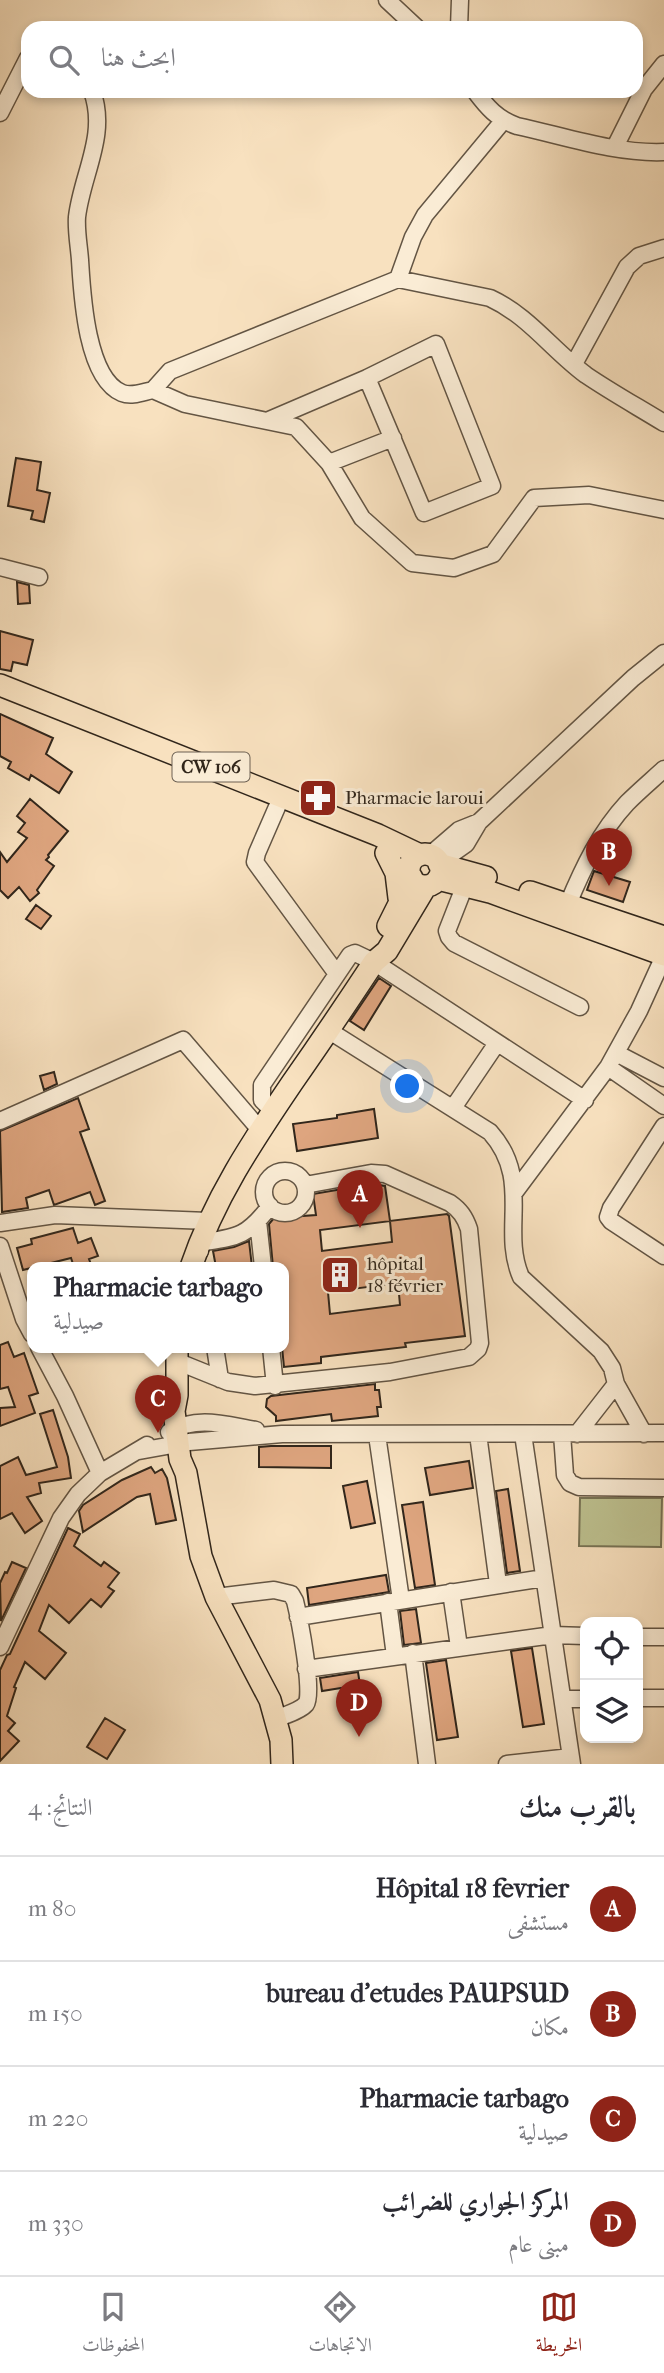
<!DOCTYPE html>
<html lang="ar">
<meta charset="utf-8">
<style>
:root{--surface:#fff;--page:#f2f2f3;--text:#2b2b33;--muted:#7c7c81;--line:#e1e1e2;--accent:#8f2418}
body{margin:0;font-family:"IM FELL French Canon",Amiri,serif;background:var(--page);color:var(--text);direction:rtl}
.controls{position:absolute;right:21px;bottom:21px;display:grid;overflow:hidden;border-radius:14px;box-shadow:0 4px 10px #0003}
.controls button{width:63px;height:63px;display:grid;place-items:center;padding:0;border:0;border-bottom:2px solid var(--line);background:var(--surface);color:var(--text);font:35px sans-serif}
.you{position:absolute;left:408px;top:1087px;width:24px;height:24px;margin:-18px;border:5px solid #fff;border-radius:50%;background:#1a73e8;box-shadow:0 0 0 10px #1a73e833}
.badge{display:grid;place-items:center;width:46px;height:46px;border-radius:50%;background:var(--accent);color:#fff;font-size:23px;font-weight:700}
.pin{position:absolute;translate:-50% -58px;filter:drop-shadow(0 2px 4px #0008)}
.pin::after{content:'';position:absolute;top:37px;width:24px;height:21px;background:inherit;clip-path:polygon(0 0,100% 0,50% 100%)}
.popup{position:absolute;left:27px;top:1262px;width:262px;height:91px;box-sizing:border-box;display:grid;place-content:center;border-radius:14px;background:var(--surface);filter:drop-shadow(0 2px 5px #0005);font-size:23px;white-space:nowrap;color:var(--muted)}
.popup b{font-size:26px;color:var(--text)}
.popup::after{content:'';position:absolute;left:50%;top:100%;margin-left:-14px;border:14px solid transparent;border-top-color:var(--surface)}
.list{margin:0;padding:0;list-style:none}
h2{display:flex;justify-content:space-between;align-items:center;height:91px;margin:0;padding:0 28px;font-size:30px}
h2 small{font-size:23px;font-weight:400;color:var(--muted)}
.list li{display:grid;grid-template-columns:46px 1fr auto;gap:21px;align-items:center;box-sizing:border-box;height:105px;padding:0 28px;border-top:2px solid var(--line)}
.list b{display:block;font-size:26px;white-space:nowrap}
.list p{margin:0;font-size:23px;white-space:nowrap;color:var(--muted)}
.list em{font-size:23px;font-style:normal;color:var(--muted)}
.icon{flex:none;width:38px;height:38px;fill:none;stroke:currentColor;stroke-width:2;stroke-linecap:round;stroke-linejoin:round}
.map{position:relative;flex:none;width:664px;height:1764px;overflow:hidden;direction:ltr}
.search{position:absolute;background:var(--surface);box-shadow:0 4px 10px #0003;left:21px;right:21px;top:21px;height:77px;display:flex;align-items:center;gap:18px;box-sizing:border-box;padding:0 24px;border-radius:21px;color:var(--muted);font-size:26px}
.sheet{height:511px;background:var(--surface)}
nav{display:flex;justify-content:space-around;align-items:center;box-sizing:border-box;height:98px;border-top:2px solid var(--line);background:var(--surface);font-size:19px;color:var(--muted)}
nav a{display:grid;justify-items:center;gap:4px}
nav .on{color:var(--accent)}
.map>svg:first-child{display:block}
</style>
<div class="map">
<svg width="664" height="1764" viewBox="0 0 664 1764">
<rect width="100%" height="100%" fill="#f8e1bf"/>
<filter id="stains"><feTurbulence type="fractalNoise" baseFrequency=".00286" numOctaves="4"/><feColorMatrix values="0 0 0 0 .2 0 0 0 0 .09 0 0 0 0 .02 0 0 0 .5 -.17"/></filter>
<radialGradient id="worn" r=".72"><stop offset=".6" stop-color="#630" stop-opacity="0"/><stop offset="1" stop-color="#630" stop-opacity=".3"/></radialGradient>
<path fill="#bec291" stroke="#787456" stroke-width="2" d="M580,1498h82l-1,49 -82,-1z"/>
<path fill="#dea57f" stroke="#31261b" stroke-width="2" fill-rule="evenodd" d="M16,458l25,4 -4,28 13,3 -6,29 -13,-3 2,-8 -25,-5z
M17,582l12,3 1,18 -12,1z
M0,631l33,9 -6,25 -14,-3 -2,9 -11,-2z
M0,714l53,24 -7,16 26,18 -13,21 -28,-18 -2,5 -21,-12 3,-6 -11,-6z
M30,799l38,32 -20,24 1,2 -3,3 8,6 -17,24 2,3 -9,8 -11,-14 -11,11 -8,-8v-38l7,10 20,-24 -9,-6 7,-9 -8,-7z
M594,871l36,11 -7,20 -36,-12z
M36,905l15,11 -10,13 -15,-10z
M379,978l12,8 -27,44 -14,-9z
M54,1072l3,12 -13,6 -4,-14z
M78,1098l11,31 -9,3 25,69 -10,4 -5,-13 -36,13 -5,-15 -23,8 2,10 -26,4 -2,-81z
M374,1109l4,29 -81,13 -4,-27 44,-6v-3z
M372,1184l13,2 5,35 57,-7 2,2 16,120 -60,7 1,4 -85,10v6l-37,4 -2,-20h2v-80h-11l-4,-43 5,-6 42,-3 -3,-21zM390,1221l2,21 -70,9 -2,-21zM398,1283l2,22 -70,9 -2,-22z
M73,1228l5,15 13,-5 7,18 -9,3 3,8h-18l-3,-9 -48,12 -6,-22 15,-4 -1,-5z
M249,1241l3,26h-36l-3,-16 21,-4z
M8,1342l6,15 10,-4 14,40 -9,3 6,17 -35,13v-18l15,-1 -7,-20 -8,2v-44z
M375,1384v6h4l2,17h-4l1,9 -46,5 -1,-7 -55,7v-5l-10,-9 1,-8 4,-3z
M53,1410l15,47 3,21 -32,5 2,10 -14,4 15,24 -17,12 -13,-20 -12,6v-53l18,-9 8,18 31,-8 -17,-53z
M271,1446h60v22l-72,-1v-20z
M469,1461l4,27 -43,7 -5,-27z
M151,1467l4,6 7,-4 5,9 9,42 -20,4 -6,-30 -13,3 -54,35 -4,-21 4,-6 39,-25z
M367,1481l8,42 -24,5 -8,-42z
M508,1489l12,82 -13,2 -11,-82z
M423,1502l12,83 -20,3 -13,-83z
M68,1528l12,6 -6,12 27,20 3,-4 15,11 -11,14 6,4 -13,16 -10,-8 -22,24 -20,-18 -10,26 27,22 -21,26 -20,-17 -11,25 2,1 -9,28 8,7 -7,8 11,10 -19,20v-91l7,-15 3,-1z
M12,1562l14,6 -25,53 -1,-38 5,-11 2,1z
M386,1575l3,17 -80,13 -2,-17z
M416,1609l5,34 -17,2 -4,-34z
M532,1648l12,76 -21,3 -12,-76z
M446,1660l12,77 -21,3 -11,-77z
M358,1672l2,13 -38,6 -2,-13z
M105,1718l20,12 -18,29 -20,-12z"/>
<g fill="none" stroke-linecap="round" stroke-linejoin="round">
<defs>
<path id="minor" d="M387,0l30,28
M459,28l1,-28
M92,91c16,44 -10,83 -15,126 -1,14 2,29 3,43 2,33 6,118 42,133 10,4 21,-1 31,-3
M475,91c12,16 22,28 42,35 47,10 98,28 147,26
M0,113l28,-55
M615,147l29,-58 20,-25
M398,279l15,-42 12,-22 78,-94
M574,364l53,-97 12,-11 25,-8
M269,420l98,-42 69,-34 56,142 -68,27 -57,-135
M664,423c-26,-16 -53,-31 -78,-48 -34,-25 -57,-59 -96,-77l-92,-19 -228,92 -17,19 32,14 111,23 33,36 33,55 50,45 42,5 39,-14 41,-56 55,-3 75,15
M329,463l64,-25
M0,567l39,10
M277,807l-20,46 -2,9 82,112
M430,855l29,-25 20,-8
M439,863l27,-19 13,-22 154,-144 31,-25
M465,885l-18,46 2,6 5,6 126,64
M568,904c15,-36 32,-72 59,-101 12,-12 25,-23 37,-34
M328,1030l162,102c43,48 10,97 31,145l80,74 11,17 4,16 28,50
M616,1053l48,25
M608,1067l56,39
M453,1108l44,-65
M273,1111l-11,-11v-15l88,-130 5,-2 19,9 211,138
M0,1121l183,-81 78,91
M664,1126l-53,82 -3,9 3,4 53,35
M264 1192a21 21 0 1 1 42 0a21 21 0 1 1-42 0Z
M514,1193l94,-126 31,-56 25,-55
M258,1221l5,46
M0,1223l55,-8 153,6
M0,1246l24,73 8,15
M200,1251l-1,-8c37,-6 47,-5 71,-37
M39,1347l26,49 35,77
M215,1347l5,32
M271,1347l4,39
M176,1361l52,21 27,4 135,-14 79,-15 9,-8 2,-6 -11,-114c-4,-12 -9,-19 -19,-26l-65,-29 -14,-1 -66,12
M169,1432c28,-17 57,-7 87,-2
M478,1434l20,150
M523,1434l49,330
M562,1434l3,41 5,8 9,4 85,1
M577,1434l39,-50
M377,1435l24,165
M139,1451l50,-9 93,-8 382,-1
M451,1592l8,55
M216,1597l58,-7 17,4 4,7c4,16 19,92 11,103 -6,7 -21,11 -30,15
M388,1602l7,54
M298,1617l246,-39
M638,1637h26
M0,1647l61,-129 17,-24 22,-21 47,-28
M413,1653l14,111
M306,1669l247,-34 32,1
M638,1698h26
M564,1699h21
M507,1764l64,-7"/>
<path id="major" d="M0,685l378,150 42,20
M386,853l10,20 3,25
M409 870a16 16 0 1 1 32 0a16 16 0 1 1-32 0Z
M439,864l47,13
M438,879l52,13 174,63
M530,892l134,45
M388,926l24,-48
M191,1267c23,-68 61,-125 101,-184 28,-40 55,-80 82,-121l13,-11 39,-65
M177,1347v48l-3,16 6,48 6,14 15,83 15,41 54,103 11,40 1,24"/>
</defs>
<use href="#minor" stroke="#635544" stroke-width="19"/>
<use href="#major" stroke="#31261b" stroke-width="24"/>
<use href="#minor" stroke="#faecd5" stroke-width="16"/>
<use href="#major" stroke="#f8e1bf" stroke-width="21"/>
</g>
<defs>
<symbol id="pharmacy-square" viewBox="-11 -11 22 22"><rect x="-9" y="-9" width="18" height="18" rx="4" fill="#8f2418" stroke="#faecd5"/><path d="M-2-6h4v4h4v4h-4v4h-4v-4h-4v-4h4Z" fill="#fff"/></symbol>
<symbol id="building-square" viewBox="-11 -11 22 22"><rect x="-9" y="-9" width="18" height="18" rx="4" fill="#8f2418" stroke="#faecd5"/><path d="M-4-6H4V6H1V3H-1V6H-4ZM-2.5-4.3h1.7v1.8h-1.7ZM.8-4.3h1.7v1.8H.8ZM-2.5-1h1.7V.8h-1.7ZM.8-1h1.7V.8H.8Z" fill="#fff"/></symbol>
</defs>
<g fill-rule="evenodd">
<use href="#pharmacy-square" x="296" y="776" width="44" height="44"/>
<use href="#building-square" x="318" y="1253" width="44" height="44"/>
</g>
<g text-anchor="middle" dominant-baseline="central" stroke-width="6" stroke-linejoin="round" paint-order="stroke">
<rect fill="#faecd5" stroke="#6d6153" stroke-width="2" x="172.5" y="752.5" width="77" height="29" rx="5"/>
<g font-size="18" font-weight="bold" fill="#31261b">
<text x="211" y="767">CW 106</text>
</g>
<g font-size="19" fill="#31261b" stroke="#faecd5" text-anchor="start">
<text x="345" y="798">Pharmacie laroui</text>
<text x="367" y="1264">hôpital<tspan x="367" dy="22">18 février</tspan></text>
</g>
</g>
<rect width="100%" height="100%" filter="url(#stains)"/>
<rect width="100%" height="100%" fill="url(#worn)"/>
</svg>
<div class="controls">
<button><svg class="icon" aria-label="locate" viewBox="0 0 24 24"><circle cx="12" cy="12" r="6"/><path d="M12 2v4M12 18v4M2 12h4M18 12h4"/></svg></button>
<button><svg class="icon" aria-label="layers" viewBox="0 0 24 24"><path d="M12 4l9 5-9 5-9-5zM3 14l9 5 9-5"/></svg></button>
</div>
<div class="you"></div>
<div class="pin badge" style="left:360px;top:1228px">A</div>
<div class="pin badge" style="left:609px;top:886px">B</div>
<div class="pin badge" style="left:158px;top:1433px">C</div>
<div class="popup"><b>Pharmacie tarbago</b>صيدلية</div>
<div class="pin badge" style="left:359px;top:1737px">D</div>
<div class="search"><svg class="icon" aria-label="search" viewBox="0 0 24 24"><circle cx="10" cy="10" r="6"/><path d="M15 15l6 6"/></svg>ابحث هنا</div>
</div>
<section class="sheet">
<h2>بالقرب منك<small>النتائج: 4</small></h2>
<ul class="list">
<li><span class="badge">A</span><div><b>Hôpital 18 fevrier</b><p>مستشفى</p></div><em>80 m</em></li>
<li><span class="badge">B</span><div><b>bureau d'etudes PAUPSUD</b><p>مكان</p></div><em>150 m</em></li>
<li><span class="badge">C</span><div><b>Pharmacie tarbago</b><p>صيدلية</p></div><em>220 m</em></li>
<li><span class="badge">D</span><div><b>المركز الجواري للضرائب</b><p>مبنى عام</p></div><em>330 m</em></li>
</ul>
</section>
<nav>
<a class="on"><svg class="icon" aria-label="map" viewBox="0 0 24 24"><path d="M3 6l6-2 6 2 6-2v14l-6 2-6-2-6 2zM9 4v14M15 6v14"/></svg>الخريطة</a>
<a><svg class="icon" aria-label="directions" viewBox="0 0 24 24"><path d="M12 3l9 9-9 9-9-9zM9 14v-3h6M13 9l2 2-2 2"/></svg>الاتجاهات</a>
<a><svg class="icon" aria-label="saved" viewBox="0 0 24 24"><path d="M7 4h10v16l-5-4-5 4z"/></svg>المحفوظات</a>
</nav>
